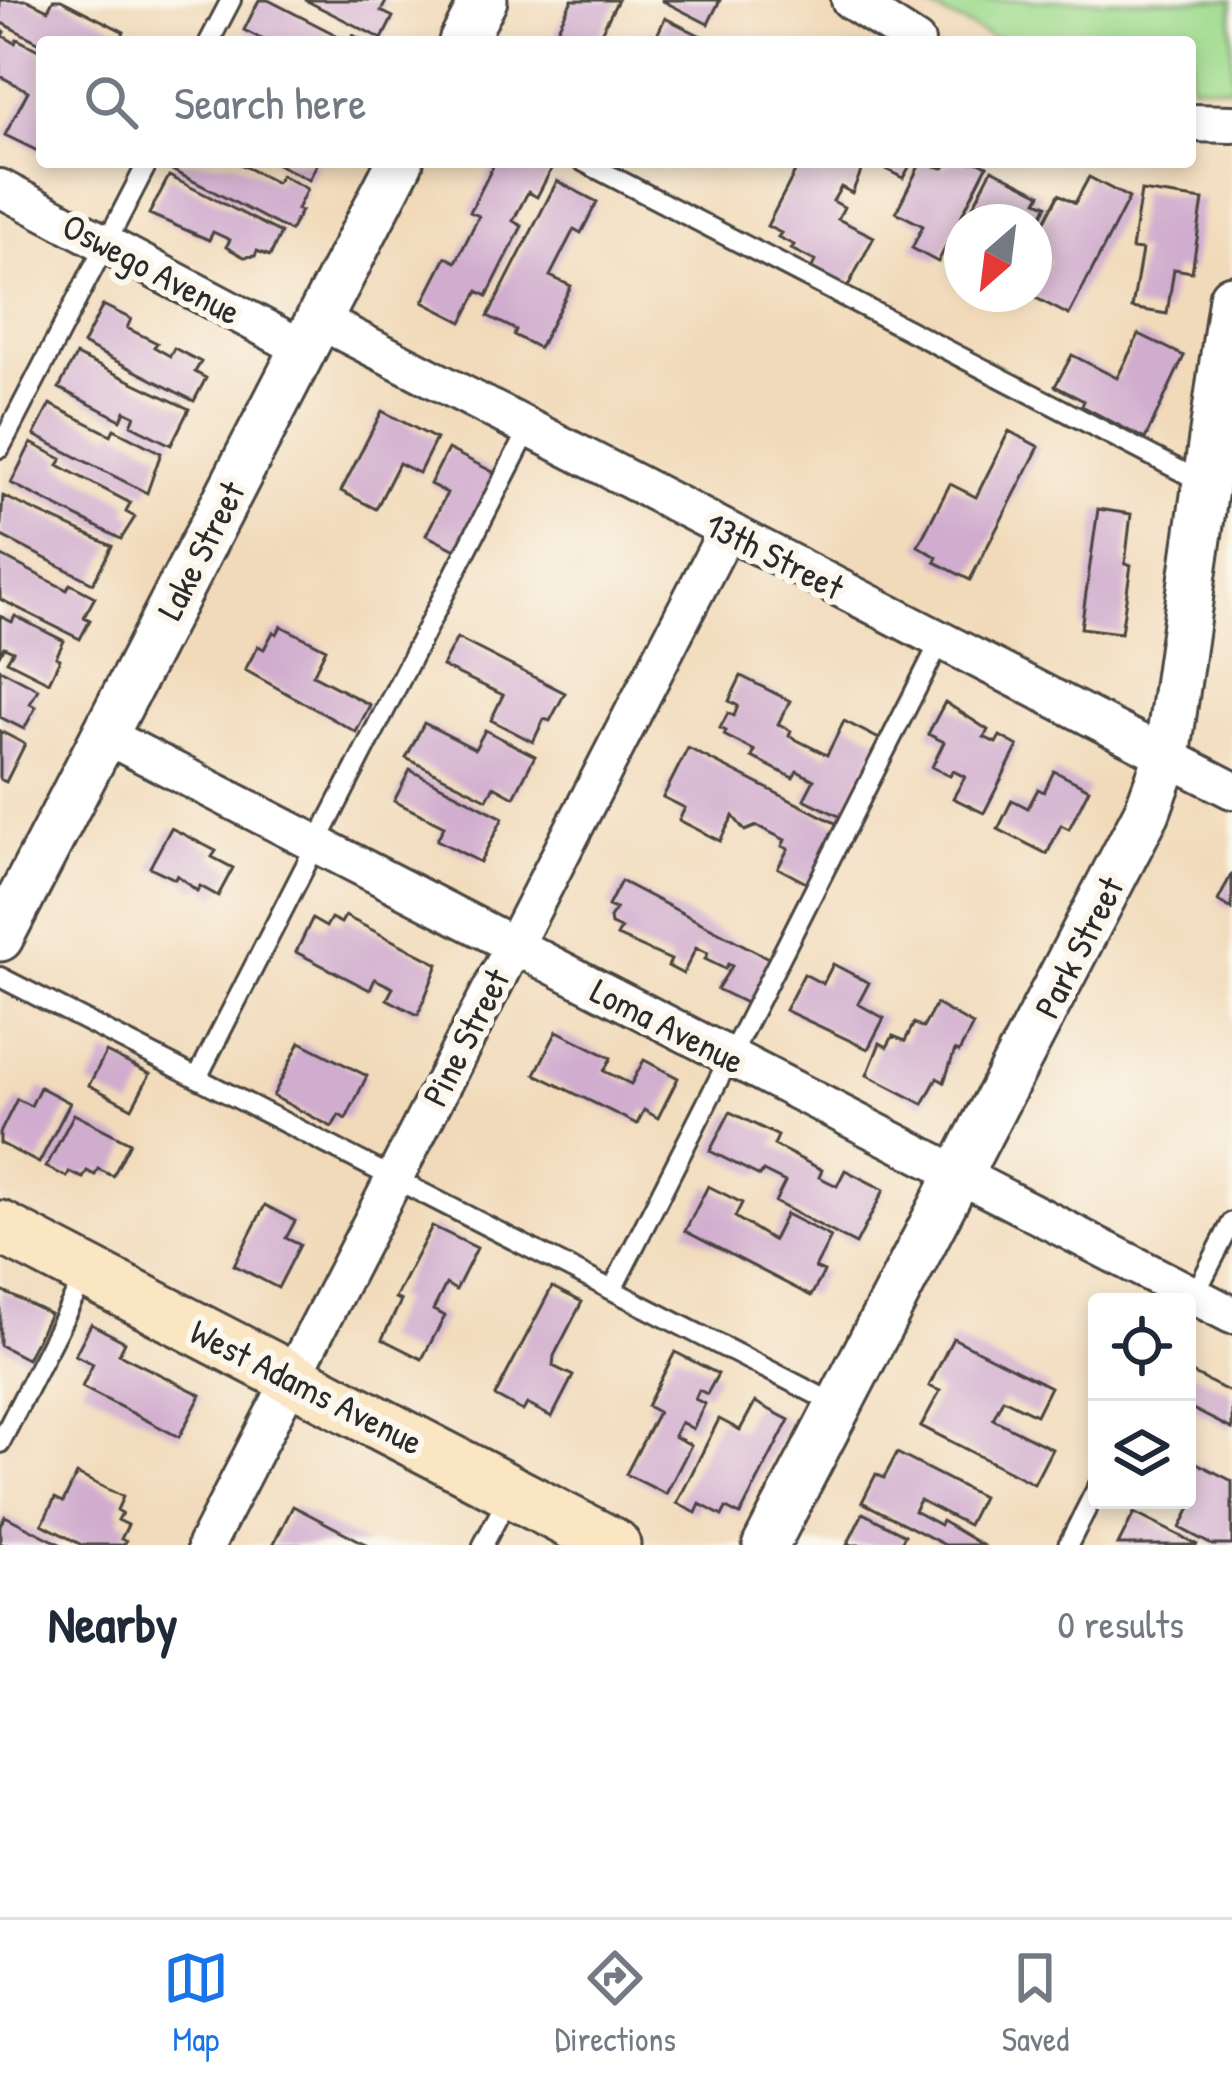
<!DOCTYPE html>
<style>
:root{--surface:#fff;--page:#f6f6f7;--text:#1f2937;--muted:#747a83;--line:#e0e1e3;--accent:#1a73e8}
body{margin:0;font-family:"Patrick Hand",sans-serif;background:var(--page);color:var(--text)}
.controls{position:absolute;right:36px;bottom:36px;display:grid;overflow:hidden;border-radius:12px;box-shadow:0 6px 18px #0003}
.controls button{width:108px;height:108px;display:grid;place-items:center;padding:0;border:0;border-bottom:3px solid var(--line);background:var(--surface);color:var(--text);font:60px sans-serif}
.compass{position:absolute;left:944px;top:204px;width:108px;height:108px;border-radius:50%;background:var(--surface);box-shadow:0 6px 18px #0003;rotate:208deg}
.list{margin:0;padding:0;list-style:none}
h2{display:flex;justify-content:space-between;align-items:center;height:156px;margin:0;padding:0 48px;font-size:51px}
h2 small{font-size:39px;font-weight:400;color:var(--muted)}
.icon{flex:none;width:66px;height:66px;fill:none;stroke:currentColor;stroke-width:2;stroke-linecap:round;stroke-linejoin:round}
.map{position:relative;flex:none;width:1232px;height:1545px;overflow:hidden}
.search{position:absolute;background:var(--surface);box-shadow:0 6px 18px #0003;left:36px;right:36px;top:36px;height:132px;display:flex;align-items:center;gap:30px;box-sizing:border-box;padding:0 42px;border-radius:12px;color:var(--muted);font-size:45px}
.sheet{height:372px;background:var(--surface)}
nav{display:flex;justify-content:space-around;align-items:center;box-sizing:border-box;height:168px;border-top:3px solid var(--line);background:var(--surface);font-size:33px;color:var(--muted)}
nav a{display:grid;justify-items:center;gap:6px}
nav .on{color:var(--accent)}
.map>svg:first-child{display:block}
</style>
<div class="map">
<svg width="1232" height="1545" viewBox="0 0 1232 1545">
<rect width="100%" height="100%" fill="#fbf7ec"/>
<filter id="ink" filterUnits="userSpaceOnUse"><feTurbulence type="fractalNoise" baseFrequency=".00833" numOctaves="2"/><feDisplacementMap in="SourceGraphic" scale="24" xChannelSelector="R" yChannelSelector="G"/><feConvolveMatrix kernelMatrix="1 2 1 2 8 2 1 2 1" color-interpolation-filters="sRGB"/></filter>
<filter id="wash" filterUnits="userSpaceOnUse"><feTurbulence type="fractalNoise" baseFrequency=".004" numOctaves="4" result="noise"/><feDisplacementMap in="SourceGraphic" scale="48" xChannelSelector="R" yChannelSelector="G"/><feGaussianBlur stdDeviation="2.7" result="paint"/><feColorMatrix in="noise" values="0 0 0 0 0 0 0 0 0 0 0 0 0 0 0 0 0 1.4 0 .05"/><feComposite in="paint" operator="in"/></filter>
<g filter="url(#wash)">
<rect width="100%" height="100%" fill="#f1daba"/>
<path fill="#a1dc90" stroke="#66845e" stroke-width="3" d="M914,0h318v88l-42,-4v-42h-188z"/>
<g id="blocks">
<path fill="#d0acce" d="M0,0h27l21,10 5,-10h8l63,32 -5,10 -77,2 -42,-22z
M259,0h9l82,42 3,-7 13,7h-98l-24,-12z
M305,0h82l-6,11 12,6 -11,22z
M572,0h46l-22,42h-45z
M661,0h59l-12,24z
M665,18l36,18 -3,6h-44z
M0,30l5,2 -2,4 12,7 2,-4 25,13v101l-37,-18 23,-44 -28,-15z
M176,162h60l41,21 4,-8 26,14 -10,20 4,2 -11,20 -118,-61z
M273,162h45l-9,18z
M495,162h49l9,4 -16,31 -9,-5 -15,29 9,5 -35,70 -9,-5 -16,31 -39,-20 23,-45 10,5 23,-46 -9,-4z
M800,162h65l-13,31 -11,-6 -8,14 11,6 -6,12 36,18 -27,51 -36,-18 4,-9 -24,-12 3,-4 -16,-8 3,-4 -14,-7z
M872,162h40l-9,16z
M921,162l22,6 9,-6h27l8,4 -49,96 -26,-14 11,-22 -27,-14z
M992,169l49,25 -4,7 10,4 -13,27v-10h-69z
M169,176l112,57 -11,23 -13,-5 -2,5 -11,1 -18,-10 4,-7 -17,-8 -4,8 -60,-26z
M1089,177l40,21 -60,117 -35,-18 16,-37 -16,-9v-9l25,-48 16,9z
M557,181l40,21 -16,31 -7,-4 -24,47 21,10 -32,62 -25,-13 2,-5 -28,-14z
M1141,191l62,9 -11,72 -18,-3 -7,45 -35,-6 10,-58 -10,-1z
M103,305l28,14 -4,9 30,15 -3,4 16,9 4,-8 27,14 -6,10 11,6 -12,23 -111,-57z
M1139,334l45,22 -39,83 -63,-33 2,-5 -29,-15 17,-31 45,23z
M76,355l113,54 -18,36 -40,-20 4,-9 -10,-5 -4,9 -62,-32z
M50,404l61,31 3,-6 47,24 -14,40 -113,-58z
M382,411l54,28 -17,34 -20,-10 -23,46 -35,-18z
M1009,431l30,16 -69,133 -35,-18 2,-5 -19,-11 32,-62 26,13z
M31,443l31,16 -4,6 72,38 -4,9 9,5 -14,22 -110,-56z
M448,449l55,28 -43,75 -34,-17 21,-42 -17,-9z
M3,496l109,50 -19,37 -93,-48z
M1098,509l33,5 -6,50 6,1 -10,68 -40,-5z
M0,555l67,35 3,-6 25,13 -11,20 6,3 -10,19 -80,-40z
M0,616l12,6 3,-6 49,25 -8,16 4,2 -11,23 -42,-21 6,-10 -9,-4 -4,7z
M281,626l45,23 -13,26 57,30 -14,27 -111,-62 13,-24 6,3 9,-17 4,2z
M457,638l108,55 -15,28 -6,-2 -11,23 -42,-22 12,-25 -61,-29z
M0,669l38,20 -8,15 6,3 -12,22 -24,-12z
M741,676l49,25 -12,23 13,7 -2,5 38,19 17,-34 37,19 -40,77 -37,-18 10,-19 -17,-9 -4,7 -41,-21 3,-6 -31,-16 2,-4 -6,-3 8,-15 6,3 4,-10 -9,-5z
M945,702l43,28 -4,7 12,6 4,-7 18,10 -34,67 -31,-15 12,-21 -12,-6 -3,5 -18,-9 12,-25 -16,-8z
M424,723l51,26 10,-19 50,26 -21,41 -20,-11 -7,13 -81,-41z
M0,731l25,13 -19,38 -6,-3z
M688,748l153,78 -31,59 -32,-17 10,-19 -6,-3 3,-6 -28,-14 -12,5 -12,-15 -13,25 -41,-21 6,-12 -22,-11z
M410,770l93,48 -23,44 -43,-22 7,-14 -50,-25z
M1054,771l35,18 -20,40 -8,-4 -14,29 -49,-25 14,-29 16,8 10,-19 6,3z
M171,828l45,23 -4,6 21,11 -15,28 -18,-10 -3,5 -20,-16 -2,4 -25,-12z
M1232,873v36l-14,-8z
M621,881l151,79 -22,45 -33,-16 15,-23 -4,-2 -3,5 -20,-10 3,-6 -12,-5 -13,26 -15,-8 3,-6 -54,-24 4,-7 -10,-4 -1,-7 6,-9 -8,-3z
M345,916l93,48 -20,51 -31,-16 6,-11 -18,-9 -5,11 -74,-38 16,-33 14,8 5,-9 10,5z
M833,964l36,19 -11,21 26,14 -16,31 -83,-39 19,-36 19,10z
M936,1004l37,21 -14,27 -4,-2 -11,32 -7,-4 -14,26 -56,-29 13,-32 7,4 6,-11 12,5 9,-18 9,5z
M557,1031l54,27 -7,13 27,13 13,-24 34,18 -20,40 -14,-8 -7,14 -102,-50z
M300,1042l67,34 -21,43 -7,-4 -7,12 -59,-31z
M106,1052l44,22 -18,34 -43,-23z
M40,1087l30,16 -31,60 -39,-20v-10l17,-34 14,7z
M730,1112l48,24 -4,9 48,25 -3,7 18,9 8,-16 39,20 -28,54 -81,-42 10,-20 -22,-11 -3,5 -50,-25z
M74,1114l56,29 -17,33 -15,-7 -3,6 -8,-4 -4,7 -14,-6 -2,5 -21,-10z
M708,1186l34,17 -7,14 38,23 13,-26 45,23 -16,31 9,4 -13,24 -126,-65z
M265,1205l30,16 -9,17 14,7 -22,43 -44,-23z
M432,1226l45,22 -21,42 -10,-6 -13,26 12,6 -23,43 -40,-20 19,-38 -6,-3z
M552,1287l30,15 -28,54 -1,10 20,10 -21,41 -25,-13 -4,7 -28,-15z
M0,1290l50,24 -23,45 -27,-14z
M91,1324l34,18 -6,12 82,41 -22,42 -97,-50 11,-23 -18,-9z
M953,1338l97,49 -14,28 -33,-16 -10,20 59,30 -18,35 -113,-58 19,-35 -11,-5z
M675,1352l43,22 -11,20 -8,-4 -4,9 10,5 -12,25 -12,-7 -7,14 17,9 -25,49 -40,-20 32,-62 -11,-6z
M1192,1373l40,20v36l-45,-23v-23z
M755,1402l34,18 -49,95 -14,-7 -4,8 -22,-12 -4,9 -19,-10 42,-84 21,11z
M897,1453l85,44 -14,28 -48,-25 -6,11 26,14 2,-4 40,24h-37l-83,-43 14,-28 8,4z
M1187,1458l45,23v64h-20l-32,-17 13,-26 -6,-3z
M77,1474l46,23 -6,13 5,3 -4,7 10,5 -7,14 5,2 -2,4h-42l-40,-21 13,-26 8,4z
M293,1506l75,39h-95z
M863,1513l42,22 -5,10h-53z
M1134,1513l64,32h-80z
M5,1516l57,29h-62v-20z"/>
</g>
</g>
<g filter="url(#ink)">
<use href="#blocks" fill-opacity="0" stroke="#494540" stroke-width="3"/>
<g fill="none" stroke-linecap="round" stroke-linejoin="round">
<defs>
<path id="service" d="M209,42l22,-42
M584,162l622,322
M0,448l148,-286
M0,977l839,429
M197,1078l332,-650
M612,1290l329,-650
M1193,1298l39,-76
M0,1443l85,-167
M483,1545l26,-49
M1068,1545l29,-57"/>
<path id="minor" d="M850,0l66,42
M1190,123l42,1
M0,188l304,161
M319,320l913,470
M105,735l1127,580
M206,1545l521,-1015"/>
<path id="tertiary" d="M462,42l22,-42
M0,938l400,-776
M766,1545l381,-733 20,-55 65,-459"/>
<path id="secondary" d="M0,1227l614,318"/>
</defs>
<use href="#service" stroke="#494540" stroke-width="24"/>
<use href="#minor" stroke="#494540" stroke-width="42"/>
<use href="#tertiary" stroke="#494540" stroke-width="51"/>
<use href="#secondary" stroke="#494540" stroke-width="57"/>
<use href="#service" stroke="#fff" stroke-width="18"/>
<use href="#minor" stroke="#fff" stroke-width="36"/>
<use href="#tertiary" stroke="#fff" stroke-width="45"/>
<use href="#secondary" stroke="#fbe6c3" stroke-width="51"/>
</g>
</g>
<g text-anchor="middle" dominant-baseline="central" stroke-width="12" stroke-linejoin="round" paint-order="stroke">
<g font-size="36" fill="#2b2b2b" stroke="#fbf7ec">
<text transform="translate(152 268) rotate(28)">Oswego Avenue</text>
<text transform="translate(200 550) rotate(-63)">Lake Street</text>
<text transform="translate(775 555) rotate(27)">13th Street</text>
<text transform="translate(1078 947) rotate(-63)">Park Street</text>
<text transform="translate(668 1025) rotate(27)">Loma Avenue</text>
<text transform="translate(465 1037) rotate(-63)">Pine Street</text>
<text transform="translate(307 1386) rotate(27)">West Adams Avenue</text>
</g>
</g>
</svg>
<div class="controls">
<button><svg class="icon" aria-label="locate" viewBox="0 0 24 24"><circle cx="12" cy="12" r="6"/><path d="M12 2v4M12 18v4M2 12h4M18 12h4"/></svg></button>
<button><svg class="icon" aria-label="layers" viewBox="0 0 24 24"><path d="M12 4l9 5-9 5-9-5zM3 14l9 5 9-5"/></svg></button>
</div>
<svg class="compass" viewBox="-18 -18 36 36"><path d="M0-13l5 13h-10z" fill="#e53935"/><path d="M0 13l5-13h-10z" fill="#747a83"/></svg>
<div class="search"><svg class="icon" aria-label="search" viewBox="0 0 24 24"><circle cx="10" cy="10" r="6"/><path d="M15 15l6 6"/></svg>Search here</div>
</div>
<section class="sheet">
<h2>Nearby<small>0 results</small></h2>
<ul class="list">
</ul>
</section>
<nav>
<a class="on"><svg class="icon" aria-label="map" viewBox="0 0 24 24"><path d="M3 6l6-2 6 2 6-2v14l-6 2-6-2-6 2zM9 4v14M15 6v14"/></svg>Map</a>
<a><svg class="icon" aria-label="directions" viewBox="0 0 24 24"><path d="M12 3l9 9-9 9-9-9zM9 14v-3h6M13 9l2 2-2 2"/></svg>Directions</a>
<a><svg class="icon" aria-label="saved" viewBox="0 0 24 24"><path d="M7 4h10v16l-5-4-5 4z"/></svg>Saved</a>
</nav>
